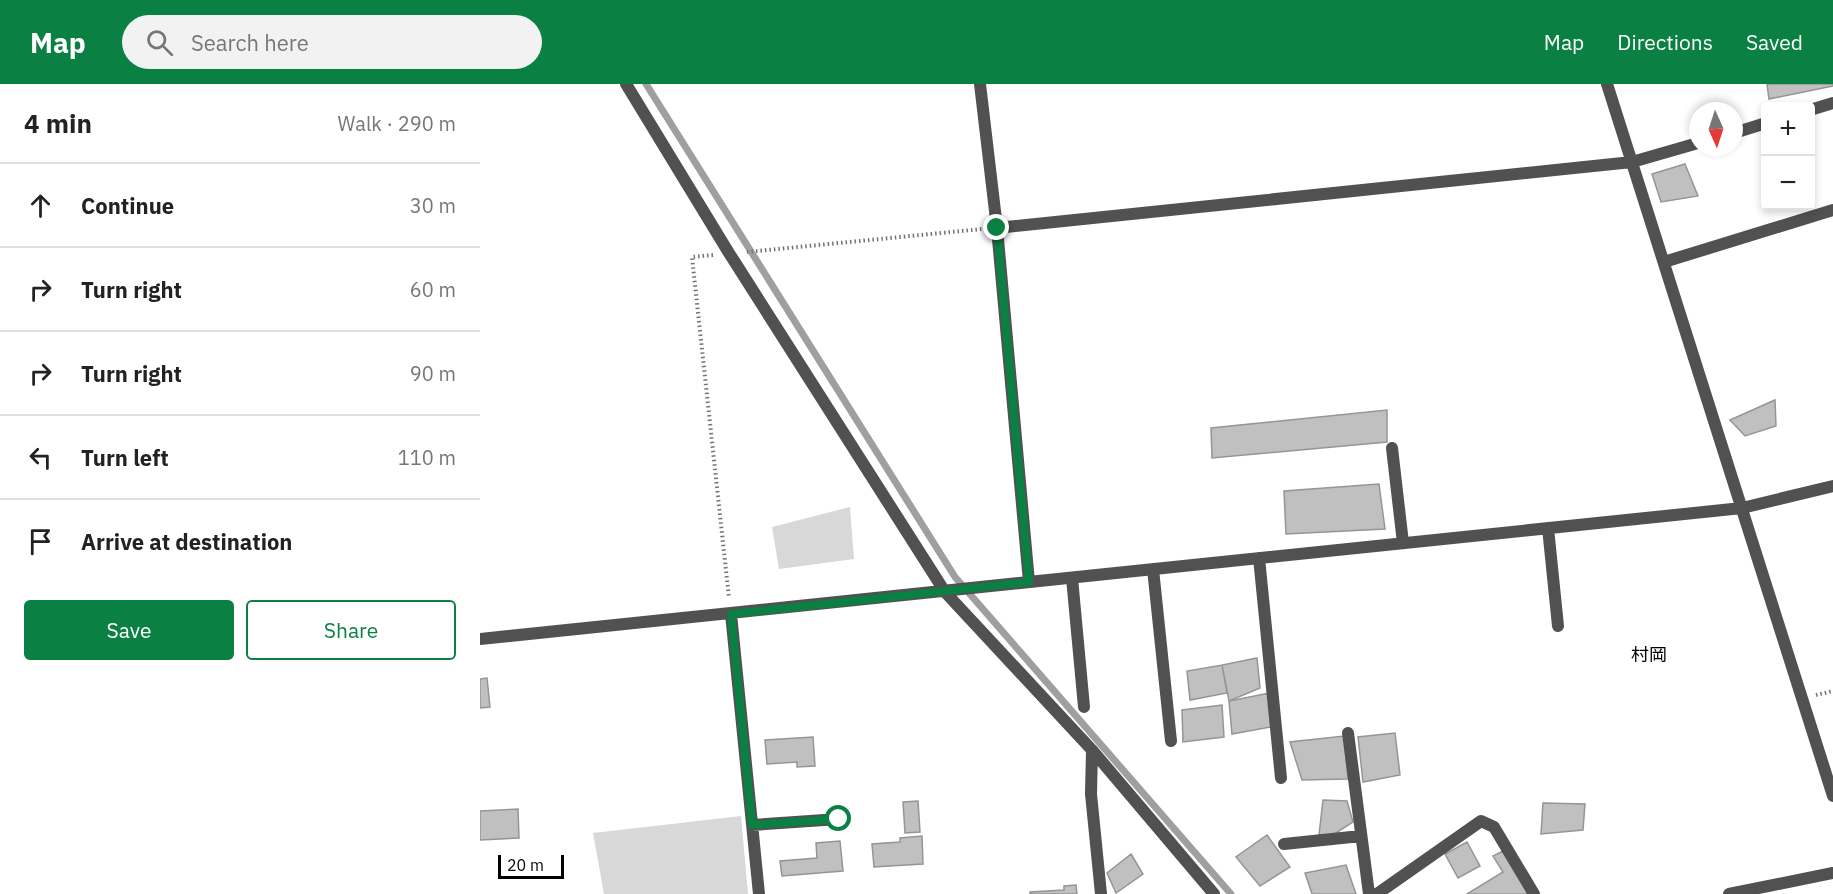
<!DOCTYPE html>
<meta charset="utf-8">
<style>
:root{--surface:#fff;--page:#f2f2f2;--text:#222;--muted:#767676;--line:#e0e0e0;--accent:#0b8043}
body{margin:0;font-family:"IBM Plex Sans","Noto Sans JP",sans-serif;background:var(--page);color:var(--text)}
.controls{position:absolute;right:18px;top:18px;display:grid;overflow:hidden;border-radius:6px;box-shadow:0 3px 9px #0003}
.controls button{width:54px;height:54px;display:grid;place-items:center;padding:0;border:0;border-bottom:2px solid var(--line);background:var(--surface);color:var(--text);font:30px sans-serif}
.compass{position:absolute;left:1209px;top:18px;width:54px;height:54px;border-radius:50%;background:var(--surface);box-shadow:0 3px 9px #0003;rotate:177deg}
.scale{position:absolute;left:18px;bottom:15px;width:66px;box-sizing:border-box;padding-left:6px;border:3px solid #000;border-top:0;font-size:16px;line-height:21px;white-space:nowrap;color:#000;-webkit-text-stroke:4px #fff;paint-order:stroke}
.stop{position:absolute;width:18px;height:18px;margin:-14px;border:4px solid #0b8043;border-radius:50%;background:#fff}
.stop.end{background:#0b8043;border-color:#fff;box-shadow:0 2px 6px #0008}
.list{margin:0;padding:0;list-style:none}
h2{display:flex;justify-content:space-between;align-items:center;height:78px;margin:0;padding:0 24px;font-size:26px}
h2 small{font-size:20px;font-weight:400;color:var(--muted)}
.list li{display:grid;grid-template-columns:39px 1fr auto;gap:18px;align-items:center;box-sizing:border-box;height:84px;padding:0 24px;border-top:2px solid var(--line)}
.list b{display:block;font-size:22px;white-space:nowrap}
.list em{font-size:20px;font-style:normal;color:var(--muted)}
.actions{display:flex;gap:12px;padding:18px 24px}
.actions a{flex:1;padding:14px 0;border:2px solid var(--accent);border-radius:6px;text-align:center;font-size:21px;color:var(--accent)}
.actions .main{background:var(--accent);color:#fff}
.icon{flex:none;width:33px;height:33px;fill:none;stroke:currentColor;stroke-width:2;stroke-linecap:round;stroke-linejoin:round}
.map{position:relative;flex:none;width:1353px;height:810px;overflow:hidden}
header{display:flex;align-items:center;gap:36px;box-sizing:border-box;height:84px;padding:0 30px;background:var(--accent);color:#fff}
header strong{font-size:28px}
nav{display:flex;gap:33px;margin-inline-start:auto;font-size:21px}
.search{width:420px;height:54px;background:var(--page);display:flex;align-items:center;gap:15px;box-sizing:border-box;padding:0 21px;border-radius:33px;color:var(--muted);font-size:22px}
main{display:flex}
aside{flex:1;background:var(--surface)}
.map>svg:first-child{display:block}
</style>
<header>
<strong>Map</strong>
<div class="search"><svg class="icon" aria-label="search" viewBox="0 0 24 24"><circle cx="10" cy="10" r="6"/><path d="M15 15l6 6"/></svg>Search here</div>
<nav><a>Map</a><a>Directions</a><a>Saved</a></nav>
</header>
<main>
<aside>
<h2>4 min<small>Walk · 290 m</small></h2>
<ul class="list">
<li><svg class="icon" aria-label="ahead" viewBox="0 0 24 24"><path d="M12 20V5M6 11l6-6 6 6"/></svg><div><b>Continue</b></div><em>30 m</em></li>
<li><svg class="icon" aria-label="right" viewBox="0 0 24 24"><path d="M7 20v-9h11M14 6l5 5-5 5"/></svg><div><b>Turn right</b></div><em>60 m</em></li>
<li><svg class="icon" aria-label="right" viewBox="0 0 24 24"><path d="M7 20v-9h11M14 6l5 5-5 5"/></svg><div><b>Turn right</b></div><em>90 m</em></li>
<li><svg class="icon" aria-label="left" viewBox="0 0 24 24"><path d="M17 20v-9H6M10 6l-5 5 5 5"/></svg><div><b>Turn left</b></div><em>110 m</em></li>
<li><svg class="icon" aria-label="arrive" viewBox="0 0 24 24"><path d="M6 21V4h12l-3 4 3 4H6"/></svg><div><b>Arrive at destination</b></div></li>
</ul>
<div class="actions"><a class="main">Save</a><a>Share</a></div>
</aside>
<div class="map">
<svg width="1353" height="810" viewBox="0 0 1353 810">
<rect width="100%" height="100%" fill="#fff"/>
<path fill="#d8d8d8" d="M370,423l4,52 -75,10 -7,-42z
M261,732l7,78h-144l-11,-61z"/>
<g fill="none" stroke-linecap="round" stroke-linejoin="round">
<path stroke="#9f9f9f" stroke-width="7" d="M166,0l309,493 276,317"/>
</g>
<path fill="#c0c0c0" stroke="#959595" stroke-width="1.5" d="M1287,0h66v2l-64,13z
M1205,80l13,32 -37,6 -9,-28z
M1295,316l1,26 -31,10 -15,-16z
M907,326v32l-175,16 -1,-30z
M899,400l6,45 -99,5 -2,-43z
M777,574l3,30 -31,13 -7,-36z
M742,581l5,28 -37,7 -3,-29z
M7,594l3,29 -10,1v-29z
M790,609l1,34 -39,7 -3,-33z
M742,621l2,32 -41,5 -1,-32z
M915,649l5,42 -37,7 -5,-45z
M864,652l4,43 -46,1 -12,-38z
M333,653l2,29 -18,1v-5l-30,2 -2,-24z
M843,716l24,1 6,21 -20,13h-14z
M438,717l2,31 -15,1 -2,-31z
M1063,719l42,1 -2,26 -42,4z
M38,725l1,29 -39,2v-29z
M787,751l23,32 -30,19 -24,-29z
M442,752l1,28 -49,3 -2,-23 28,-2v-4z
M360,757l3,30 -61,5 -2,-15 37,-3 -1,-15z
M987,758l13,24 -22,12 -13,-24z
M1023,767l25,41 -2,2h-59l36,-22 -10,-16z
M651,770l12,20 -27,19 -9,-20z
M866,781l10,29h-44l-7,-21z
M596,801l1,9h-47v-2l34,-2v-4z"/>
<g fill="none" stroke-linecap="round" stroke-linejoin="round">
<path stroke="#737373" stroke-width="4" stroke-dasharray="1.5 3" stroke-linecap="butt" d="M267,168l235,-23
M233,171l-21,2 37,341
M1336,611l17,-4"/>
<path stroke="#515151" stroke-width="12" d="M146,0l103,169 216,339 147,158 122,144
M500,0l17,144 32,354
M1127,0l226,712
M1330,26l23,-7
M1254,49l32,-10
M517,144l635,-66 66,-19
M1184,178l169,-52
M912,364l11,95
M1068,444l10,98
M779,474l22,220
M673,485l18,172
M592,494l12,129
M251,530l28,280
M0,555l1262,-131 91,-22
M868,649l21,161
M612,666l-1,44 10,100
M272,741l87,-6
M804,760l77,-8
M897,810l104,-73 13,6 40,67
M1249,810l104,-21"/>
</g>
<g fill="none" stroke-linecap="round" stroke-linejoin="round">
<path stroke="#0b8043" stroke-width="8" d="M359,735l-87,6 -21,-211 298,-32 -32,-354"/>
</g>
<g text-anchor="middle" dominant-baseline="central" stroke-width="4.5" stroke-linejoin="round" paint-order="stroke">
<g font-size="18" fill="#000" stroke="#fff">
<text x="1169" y="570">村岡</text>
</g>
</g>
</svg>
<div class="controls">
<button>+</button>
<button>−</button>
</div>
<svg class="compass" viewBox="-18 -18 36 36"><path d="M0-13l5 13h-10z" fill="#e53935"/><path d="M0 13l5-13h-10z" fill="#767676"/></svg>
<div class="scale">20 m</div>
<div class="stop" style="left:359px;top:735px"></div>
<div class="stop end" style="left:517px;top:144px"></div>
</div>
</main>
